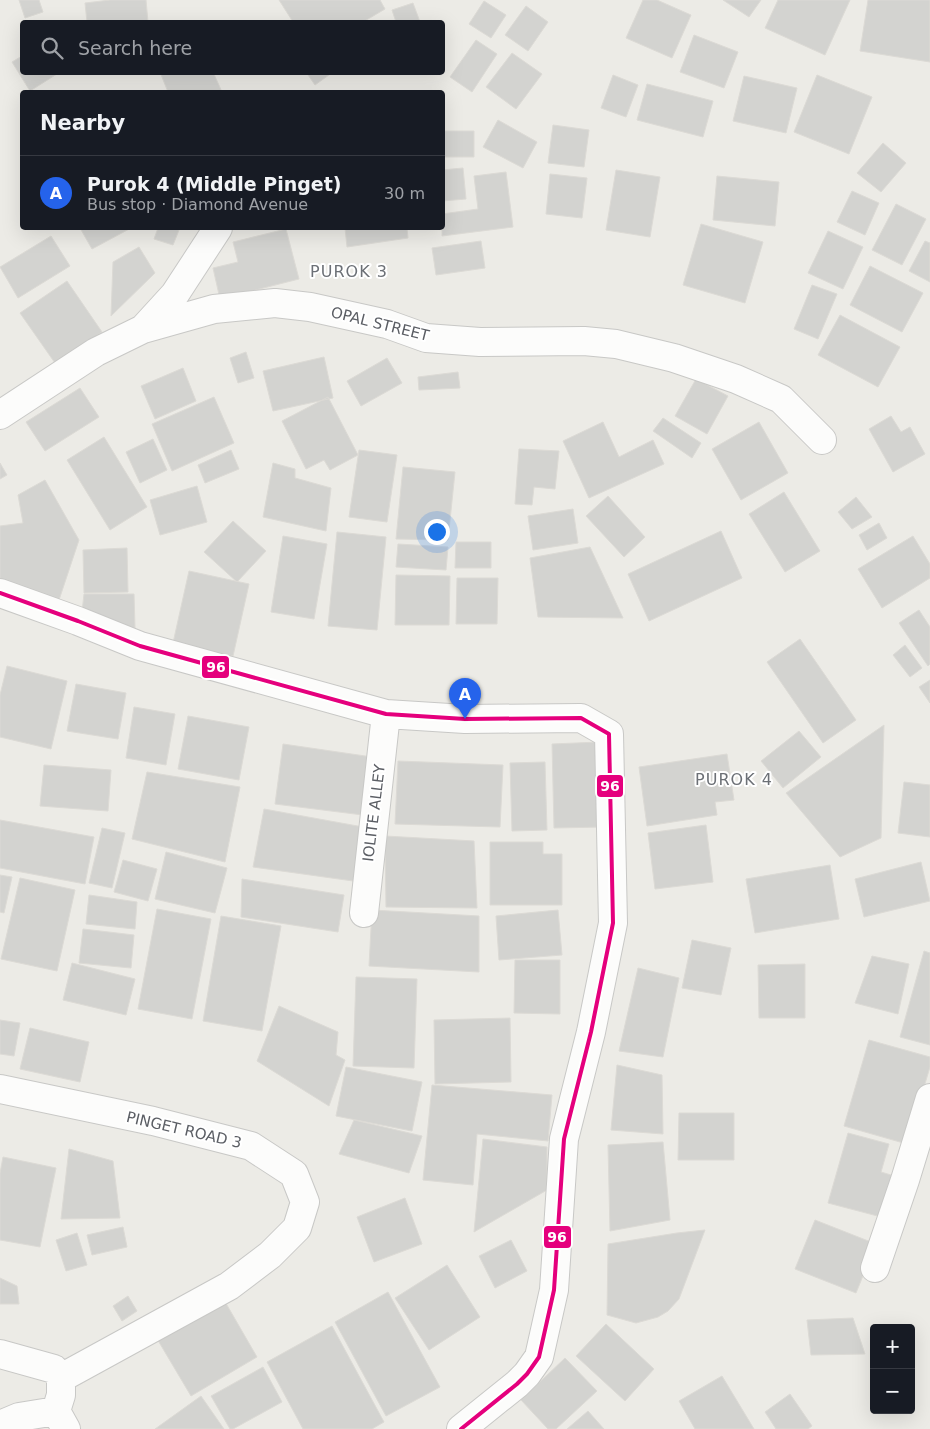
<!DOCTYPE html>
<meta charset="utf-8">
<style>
:root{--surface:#171b24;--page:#20242c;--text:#f1f3f6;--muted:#9ea1a6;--line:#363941;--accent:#2563eb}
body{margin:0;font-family:"DejaVu Sans",sans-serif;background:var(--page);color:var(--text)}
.controls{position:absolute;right:15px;bottom:15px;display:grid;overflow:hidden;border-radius:5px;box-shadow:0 5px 20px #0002}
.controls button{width:45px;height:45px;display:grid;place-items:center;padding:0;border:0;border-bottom:1px solid var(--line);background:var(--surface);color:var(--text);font:25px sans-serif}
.you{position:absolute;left:436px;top:531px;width:18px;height:18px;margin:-12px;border:4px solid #fff;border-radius:50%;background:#1a73e8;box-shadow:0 0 0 8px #1a73e833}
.badge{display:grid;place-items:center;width:32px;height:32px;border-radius:50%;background:var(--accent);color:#fff;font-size:16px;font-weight:700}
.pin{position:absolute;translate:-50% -41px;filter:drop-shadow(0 1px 2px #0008)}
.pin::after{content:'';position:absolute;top:26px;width:18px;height:15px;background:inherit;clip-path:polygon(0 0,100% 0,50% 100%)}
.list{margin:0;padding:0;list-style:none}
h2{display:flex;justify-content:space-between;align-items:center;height:65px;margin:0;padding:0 20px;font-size:21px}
h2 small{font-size:16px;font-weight:400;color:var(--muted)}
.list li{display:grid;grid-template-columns:32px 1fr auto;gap:15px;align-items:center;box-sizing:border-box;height:75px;padding:0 20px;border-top:1px solid var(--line)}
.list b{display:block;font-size:19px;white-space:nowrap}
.list p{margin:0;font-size:16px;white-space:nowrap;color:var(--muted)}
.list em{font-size:16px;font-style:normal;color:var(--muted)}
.icon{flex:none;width:28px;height:28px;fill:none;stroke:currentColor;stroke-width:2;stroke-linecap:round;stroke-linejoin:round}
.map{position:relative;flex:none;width:930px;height:1429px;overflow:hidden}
.search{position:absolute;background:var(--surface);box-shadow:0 5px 20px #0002;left:20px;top:20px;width:425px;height:55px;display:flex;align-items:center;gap:12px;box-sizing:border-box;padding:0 18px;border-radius:5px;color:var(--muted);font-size:19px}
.panel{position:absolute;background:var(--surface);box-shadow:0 5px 20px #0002;left:20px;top:90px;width:425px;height:140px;border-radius:5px}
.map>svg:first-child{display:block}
</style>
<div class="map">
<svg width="930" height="1429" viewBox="0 0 930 1429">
<rect width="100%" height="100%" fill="#ecebe6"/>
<path fill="#d3d3d0" stroke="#dcdad5" d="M19,0h20l4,12 -18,6z
M110,0h36l2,22h-61l-2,-19z
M279,0h101l5,9 -22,13h-70z
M643,0h14l34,15 -19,43 -46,-20z
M723,0h38l-12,17z
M778,0h72l-25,55 -60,-27z
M868,0h62v62l-70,-11z
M484,1l22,14 -15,23 -22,-14z
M413,3l7,19h-24l-4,-12z
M526,6l22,16 -20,29 -23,-16z
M694,35l44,17 -14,36 -44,-16z
M476,40l21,14 -25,38 -22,-15z
M512,53l30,21 -26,35 -30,-22z
M22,56v16h38l-30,19 -18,-29z
M160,72h53l9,20h-54z
M306,72h27l-18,13z
M613,75l25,10 -12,32 -25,-9z
M817,75l55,22 -23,57 -55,-22z
M744,76l53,12 -11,45 -53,-12z
M647,84l66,17 -10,36 -66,-17z
M498,120l39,22 -14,26 -40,-21z
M553,125l36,5 -5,37 -36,-4z
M442,131h32v26h-32z
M883,143l23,20 -25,29 -24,-19z
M463,168l3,31 -24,2v-31z
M616,170l44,7 -10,60 -44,-7z
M506,172l7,55 -71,9v-22l36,-5 -4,-33z
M550,174l37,4 -5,40 -36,-4z
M717,176l62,6 -4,44 -62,-6z
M852,191l27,12 -14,32 -28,-13z
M896,204l30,15 -24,46 -30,-15z
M701,224l62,18 -18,61 -62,-18z
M80,228h51l-39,21z
M158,228h12l9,2 -6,15 -19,-6z
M345,228h62l1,10 -61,9z
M286,229l13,50 -79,20 -7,-31 25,-6 -5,-20z
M828,231l35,16 -20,42 -35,-16z
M51,236l19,30 -52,32 -18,-31z
M481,241l4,27 -49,7 -4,-27z
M925,241l5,2v39l-21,-11z
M139,247l16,26 -44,43 2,-54z
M870,266l53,27 -21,39 -52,-27z
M67,281l35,51 -47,31 -35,-50z
M812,285l25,9 -19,45 -24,-10z
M840,315l60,32 -22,40 -60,-32z
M246,352l8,26 -16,5 -8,-25z
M324,357l9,41 -60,13 -10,-40z
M387,358l15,25 -41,23 -14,-25z
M183,368l13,33 -41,18 -14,-33z
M458,372l2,16 -41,2 -1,-13z
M696,379l32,17 -21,38 -32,-18z
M80,388l19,29 -54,34 -19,-29z
M214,397l20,46 -62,28 -20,-47z
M328,397l30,58 -28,15 -6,-10 -18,9 -24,-48z
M891,416l10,16 9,-5 15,27 -32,18 -24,-43z
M663,418l38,25 -9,15 -39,-27z
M603,422l16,35 34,-17 11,24 -75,34 -26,-57z
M759,422l29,51 -47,27 -29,-51z
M104,437l43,70 -37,23 -43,-70z
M153,439l14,31 -27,13 -14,-31z
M519,449l40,2 -4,38 -21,-2 -2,18 -17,-1z
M231,450l8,19 -34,14 -7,-18z
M359,450l38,5 -10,67 -38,-5z
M0,463l7,12 -7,4z
M273,463l22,6v9l36,10 -5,43 -63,-14z
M403,467l52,5 -7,68 -52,-1z
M45,480l34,60 -20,60 -59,-20v-54l23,-3 -5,-28z
M197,486l10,36 -47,13 -10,-35z
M784,492l36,59 -35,21 -36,-58z
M608,496l37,41 -21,20 -38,-41z
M856,497l16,20 -20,12 -14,-17z
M573,509l5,34 -45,7 -5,-34z
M233,521l33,30 -29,31 -33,-30z
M879,523l8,15 -20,12 -8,-15z
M721,531l21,47 -93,43 -21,-47z
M337,532l49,5 -9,93 -49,-4z
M283,536l44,8 -13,75 -43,-7z
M913,536l17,28v14l-48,30 -24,-39z
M456,542h35v26h-36z
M398,544l50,3 -2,23 -50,-3z
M590,547l33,71 -85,-1 -8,-59z
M127,548l1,44 -44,1 -1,-43z
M189,571l60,13 -16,72 -60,-13z
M396,575l54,1 -1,49h-54z
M457,578h41l-1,46h-41z
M84,594h50l1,34 -53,-16z
M919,610l11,17v37l-2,2 -29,-43z
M800,639l56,81 -33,23 -56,-81z
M905,645l17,23 -12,9 -17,-22z
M7,666l60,15 -16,68 -51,-12v-42z
M930,680v23l-11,-16z
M76,684l50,9 -8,46 -51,-8z
M134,707l41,7 -9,51 -40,-7z
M188,716l61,11 -10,53 -61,-11z
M884,725l-3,113 -41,19 -54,-64z
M799,731l22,26 -38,31 -22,-27z
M600,742l2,85 -48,1 -2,-84z
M283,744l89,13 -9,58 -88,-11z
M727,754l7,46 -19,2 2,13 -70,11 -8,-59z
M398,761l105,4 -3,62 -105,-3z
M545,762l2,68 -35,1 -2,-68z
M44,765l67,5 -3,41 -68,-5z
M147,772l93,15 -15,75 -93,-23z
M904,782l26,3v52l-32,-4z
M264,809l99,18 -10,54 -100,-14z
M0,820l94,17 -9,47 -85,-16z
M706,825l7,57 -58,7 -7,-56z
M102,828l23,5 -13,55 -23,-5z
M385,836l89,5 3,67 -91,-1z
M490,842h53v12h19v51h-72z
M166,852l61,16 -12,45 -60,-14z
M123,860l34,9 -9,32 -34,-9z
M921,862l9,39 -66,16 -9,-38z
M830,865l9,54 -84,14 -9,-54z
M0,875l12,2 -8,36 -4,-1z
M20,878l55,12 -18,81 -56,-12z
M242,879l102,16 -6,37 -97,-15z
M89,895l48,7 -2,27 -49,-5z
M157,909l54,10 -19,100 -54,-10z
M372,910l107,6v56l-110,-6z
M558,910l4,45 -63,5 -3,-44z
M221,916l60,10 -19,105 -59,-10z
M83,929l51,6 -3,33 -52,-5z
M692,940l39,8 -10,47 -39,-7z
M924,951l6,2v92l-30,-8z
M872,956l37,8 -11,50 -43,-11z
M515,960h45v54l-46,-1z
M72,963l63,16 -9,36 -63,-15z
M805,964v54h-46l-1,-53z
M638,968l41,10 -16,79 -44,-6z
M356,977l61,2 -3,89 -61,-2z
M279,1006l59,26 -2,23 9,5 -16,46 -72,-45z
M510,1018l1,64 -76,2 -1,-64z
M0,1020l20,3 -6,33 -14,-2z
M30,1028l59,14 -9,40 -60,-13z
M869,1040l61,17v10l-23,77 -63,-18z
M617,1065l45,10 1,59 -52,-4z
M346,1067l76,15 -10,49 -76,-15z
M432,1085l120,10 -4,46 -71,-7 -4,51 -50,-5z
M679,1113h55v47h-56z
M354,1120l68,16 -13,37 -70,-19z
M848,1133l41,11 -8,28 20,6 -12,41 -61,-16z
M483,1139l64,8v43l-73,42z
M663,1142l7,78 -60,11 -2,-86z
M69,1149l44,12 7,57 -59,1z
M3,1157l53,11 -16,79 -40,-7v-67z
M405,1198l17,46 -48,18 -17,-45z
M815,1220l61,24 -20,49 -61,-24z
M123,1227l4,20 -35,8 -5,-20z
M705,1230l-26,69 -11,12 -10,6 -22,6 -29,-8 1,-71 69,-11z
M77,1233l10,32 -21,6 -10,-31z
M511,1240l16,31 -32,17 -16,-32z
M447,1265l33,52 -51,33 -34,-52z
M0,1278l17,8 2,18h-19z
M388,1292l52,95 -54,29 -51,-94z
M220,1293l37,64 -66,39 -38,-64z
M128,1296l9,15 -15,10 -9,-15z
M853,1318l12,36 -54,1 -4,-35z
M606,1324l48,45 -29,32 -49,-45z
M332,1326l52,96 -12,7h-69l-36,-67z
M565,1358l32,33 -41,38h-8l-27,-29z
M263,1367l19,35 -49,27h-3l-19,-33z
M722,1376l32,53h-59l-16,-28z
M790,1394l22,32 -4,3h-32l-11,-17z
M201,1396l23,33h-69z
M588,1411l16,18h-37z"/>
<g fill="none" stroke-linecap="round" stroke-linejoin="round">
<defs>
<path id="minor" d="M143,329l32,-35 43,-66
M0,415l96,-63 47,-23 71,-20 61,-6 35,4 77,17 39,14 54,4 104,-1 32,3 58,14 62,21 45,20 41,41
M0,593l78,28 62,25 246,68 79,5 116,-1 28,16 4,189 -22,109 -27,107 -10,151 -15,67 -12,17 -10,10 -56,45
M364,913l22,-199
M0,1089l153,32 98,25 43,28 11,28 -8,26 -27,27 -41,31 -168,92
M875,1268l30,-88 25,-82
M0,1354l54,15 7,9v17l-5,16 10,18
M0,1425l19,-8 37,-6"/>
</defs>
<use href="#minor" stroke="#c8c8c6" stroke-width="30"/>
<use href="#minor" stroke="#fcfcfb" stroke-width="28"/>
<defs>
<path id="bus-1" d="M0,593l78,28 62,25 246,68 79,5 116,-1 28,16 4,189 -22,109 -27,107 -10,151 -15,67 -12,17 -10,10 -56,45"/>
</defs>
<use href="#bus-1" stroke="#fff" stroke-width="8"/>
<use href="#bus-1" stroke="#e5007d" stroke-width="4"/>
</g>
<g text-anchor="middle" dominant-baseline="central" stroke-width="4" stroke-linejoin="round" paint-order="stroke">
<g font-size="15" fill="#5b5e64" stroke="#fff">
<text transform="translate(380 324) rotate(14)">OPAL STREET</text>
<text transform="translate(374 813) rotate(-83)">IOLITE ALLEY</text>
<text transform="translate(184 1130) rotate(13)">PINGET ROAD 3</text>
</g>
<g font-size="16" letter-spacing="1" fill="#6c7076" stroke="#fff">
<text x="349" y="271">PUROK 3</text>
<text x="734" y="779">PUROK 4</text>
</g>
</g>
<g stroke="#fff" stroke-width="2">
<rect x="201" y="655" width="29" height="24" rx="5" fill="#e5007d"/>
<rect x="596" y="774" width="28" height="24" rx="5" fill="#e5007d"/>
<rect x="543" y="1225" width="29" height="24" rx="5" fill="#e5007d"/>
</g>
<g font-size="14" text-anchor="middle" font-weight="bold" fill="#fff">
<text x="216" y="672">96</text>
<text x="610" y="791">96</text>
<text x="557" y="1242">96</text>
</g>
</svg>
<div class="controls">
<button>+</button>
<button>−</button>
</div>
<div class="you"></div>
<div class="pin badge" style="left:465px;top:719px">A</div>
<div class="search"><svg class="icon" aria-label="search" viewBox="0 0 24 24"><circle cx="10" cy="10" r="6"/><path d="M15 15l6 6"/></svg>Search here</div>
<section class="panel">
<h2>Nearby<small></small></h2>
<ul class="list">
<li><span class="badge">A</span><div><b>Purok 4 (Middle Pinget)</b><p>Bus stop · Diamond Avenue</p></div><em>30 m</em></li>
</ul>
</section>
</div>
